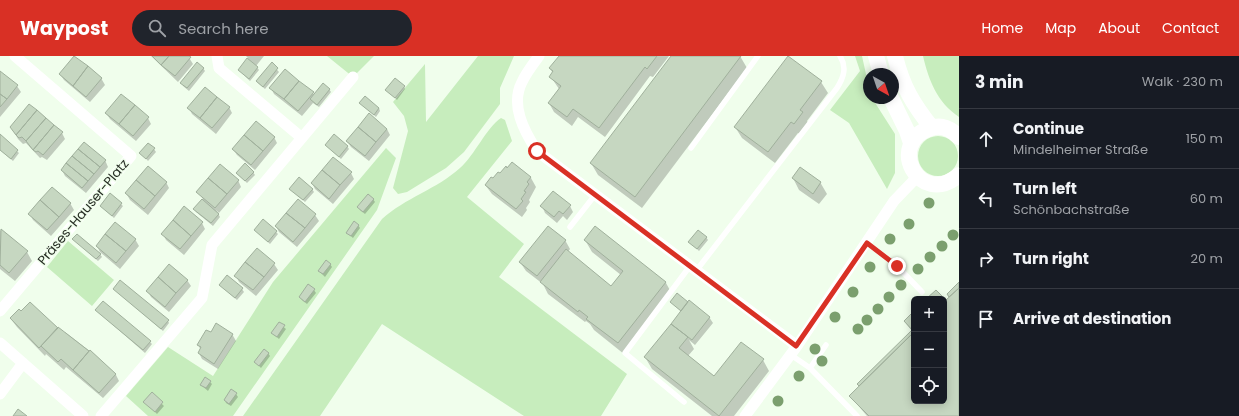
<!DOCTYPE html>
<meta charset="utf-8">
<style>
:root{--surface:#171b24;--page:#20242c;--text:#f1f3f6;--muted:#9ea1a6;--line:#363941;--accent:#d93025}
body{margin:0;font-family:Poppins,sans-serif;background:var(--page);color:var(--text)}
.controls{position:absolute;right:12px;bottom:12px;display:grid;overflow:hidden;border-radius:6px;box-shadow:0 2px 10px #0003}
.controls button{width:36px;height:36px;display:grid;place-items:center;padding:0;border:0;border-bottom:1px solid var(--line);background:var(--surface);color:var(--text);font:20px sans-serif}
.compass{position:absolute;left:863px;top:12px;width:36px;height:36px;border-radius:50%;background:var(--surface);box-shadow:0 2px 10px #0003;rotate:140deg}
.stop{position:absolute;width:12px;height:12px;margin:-9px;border:3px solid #d93025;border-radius:50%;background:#fff}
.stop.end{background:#d93025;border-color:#fff;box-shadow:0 1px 4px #0008}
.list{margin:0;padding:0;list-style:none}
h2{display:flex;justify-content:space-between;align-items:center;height:52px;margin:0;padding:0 16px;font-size:17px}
h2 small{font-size:13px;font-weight:400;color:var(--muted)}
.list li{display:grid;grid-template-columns:26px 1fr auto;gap:12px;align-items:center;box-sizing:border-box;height:60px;padding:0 16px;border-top:1px solid var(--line)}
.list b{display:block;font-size:15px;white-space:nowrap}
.list p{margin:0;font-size:13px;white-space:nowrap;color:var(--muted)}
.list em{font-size:13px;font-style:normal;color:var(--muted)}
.icon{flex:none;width:22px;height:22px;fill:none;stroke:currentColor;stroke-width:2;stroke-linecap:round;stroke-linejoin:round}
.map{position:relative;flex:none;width:959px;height:360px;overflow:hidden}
header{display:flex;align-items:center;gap:24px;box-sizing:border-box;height:56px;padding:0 20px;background:var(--accent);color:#fff}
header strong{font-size:19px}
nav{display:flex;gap:22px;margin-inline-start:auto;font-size:14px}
.search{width:280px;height:36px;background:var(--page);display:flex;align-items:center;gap:10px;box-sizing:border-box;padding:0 14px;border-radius:22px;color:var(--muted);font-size:15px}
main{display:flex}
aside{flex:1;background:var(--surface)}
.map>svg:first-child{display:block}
</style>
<header>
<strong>Waypost</strong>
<div class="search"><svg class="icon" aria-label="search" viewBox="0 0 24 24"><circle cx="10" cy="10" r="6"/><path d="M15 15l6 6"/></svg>Search here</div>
<nav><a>Home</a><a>Map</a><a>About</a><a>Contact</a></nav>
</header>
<main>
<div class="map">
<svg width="959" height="360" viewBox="0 0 959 360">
<rect width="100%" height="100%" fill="#f0feec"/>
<path fill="#c7edbd" d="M327,0h47l-21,21z
M478,0h36l-14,32v16l-36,48 -18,16 -39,24 -9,2 -5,-6 15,-57 -4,-15 -11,-14 32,-38 1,58z
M855,0h7l7,32v10h3l23,36v39l-8,16 -38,-66 -19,-13 30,-39z
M923,0h36v61c-22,-15 -30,-36 -36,-61z
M501,62l4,2 7,21 -45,56 57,47 -25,33 128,97 -26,42h-77l-142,-92 -62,92h-77l139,-197c23,-21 55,-30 78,-51 15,-13 26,-40 41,-50z
M918 100a20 20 0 1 1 40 0a20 20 0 1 1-40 0Z
M386,92l10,10 -19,52 -144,206h-85l-22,-20 42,-49 45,29 60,-94z
M68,185l46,39 -22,26 -45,-39z"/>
<path fill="#0003" d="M151,0h37l5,8 -15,18z
M246,0h18l-8,10 3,4 -9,11 -11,-11 9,-12z
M560,0h109l-16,21 -3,-1 -45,61 -27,-20 -6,9 -18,-14 -5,-9 10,-14 -8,-12 2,-4 -3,-4z
M672,0h68l7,12 -105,140 -44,-33 -7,-12z
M75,1l26,21 4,7 -15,17 -26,-22 -4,-6z
M272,8l7,8 -14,17 -8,-7z
M203,12l2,3 -16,20 -6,-5 -1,-3z
M0,16l17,14 4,6 -21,25z
M821,26l7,11 -21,28 2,3 -8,11 -3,-2 -23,30 -33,-25 -7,-11z
M404,30l1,3 -8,11 -10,-10z
M271,32l42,5 1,3 15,-7 2,3 -12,15 -6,-4 -11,13 -28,-22z
M361,47l18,5 1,3 -4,6z
M229,51l3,6 -16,21 -24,-20 -3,-6z
M106,57l42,5 3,6 -15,17 -26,-22z
M11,71l51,6 3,6 -18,21 -5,-3 -2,1 -14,-15 -3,1 -5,-5z
M387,73l3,6 -21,26 -18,-14 -4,-6z
M0,80l19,17 -6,8 -13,-11z
M274,81l3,6 -22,27 -18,-15 -4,-6z
M326,89l21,1 2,3 -8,10z
M154,93l2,3 -8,9 -7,-8z
M105,104l3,7 -22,26 -21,-17 -3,-6z
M512,107l19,15 5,9 -7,13 1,2 -4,6 1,2 -5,7 -30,-23 -6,-8z
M253,116l2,3 -8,8 -10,-10z
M351,117l3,6 -21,25 -18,-15 -3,-6z
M793,122l27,4 7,12 -8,10 -20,-14z
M238,124l3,7 -22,26 -3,-3 4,7 -7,9 -17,-14 -2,-3 9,-10 -5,-7z
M166,126l3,6 -21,27 -18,-15 -4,-7z
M290,133h22l2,3 -9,10z
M111,139l12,11 -9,12 -13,-12z
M373,143l2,3 -10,12 -5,-4 -1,-3z
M298,144l17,15 4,6 -22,26 -18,-15 -3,-6z
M70,147l4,7 -23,26 -18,-16 -3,-6z
M542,150h28l3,6 -6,8 -4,-4 -6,7 -12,-10z
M202,167l3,6 -21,26 -18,-15 -3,-6z
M358,169l2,3 -7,10 -6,-5z
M0,174l27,22 5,9 -17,20 -15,-12z
M255,174l21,2 2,2 -8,10z
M706,181l2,3 -9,11 -9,-9z
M74,183l26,15 2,3 -4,4z
M135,183l4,7 -19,23 -20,-17 -3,-6z
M565,184l5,9 -2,3 43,35 10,-12 -29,-23 -7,-12 81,43 6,11 -48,60 -30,-24 -4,-6 -4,-3 -1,1 -37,-28 -5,-10 -17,-13 -6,-9z
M274,208l4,6 -22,26 -17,-14 -3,-6z
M330,208l2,3 -7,10 -6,-6z
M187,224l4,6 -22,26 -18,-15 -3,-6z
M959,228v132h-92l-17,-20 10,-9 -2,-3 54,-53 -7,-9 9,-10v89h30v-102l2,3 4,-4 -2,-3z
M220,229l22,4 2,3 -7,8z
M114,233l54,32 1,2 -6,8z
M314,234l2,3 -9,11 -5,-4 -2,-3z
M671,246h16l22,15 4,6 -18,22 -6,-5 5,9 -6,7 27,21 48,-17 6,11 -35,45h-22l-60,-47 -7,-12 37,-45z
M96,254l54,32 2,2 -7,9z
M21,256l43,22 1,-2 26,20 25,23 3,6 -16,17 -37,-31 -2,3 -18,-16 -1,2 -28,-29 -6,-8z
M279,267l7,6 -7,10 -7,-6z
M211,278h21l4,7 -18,28 -16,-10 -3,-6 2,-3 -3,-5z
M268,297l2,3 -9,12 -6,-6z
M210,326l2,2 -4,7 -7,-6z
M152,338l12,12 -7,8 -12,-12z
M236,338l2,3 -7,9 -5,-3 -1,-3z"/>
<path fill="#c6d7c1" stroke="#a0b09c" d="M74,0l14,10 -15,20 -14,-12z
M152,0h17l-8,9z
M169,0h20l2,1 -16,19 -14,-11z
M559,0h98l-10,13 -2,-2 -46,61 -26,-19 -6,8 -19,-14 13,-17 -12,-9 4,-6 -4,-3z
M671,0h70l-106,141 -45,-34z
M788,0l34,25 -22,29 3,2 -9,12 -3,-2 -23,30 -34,-25z
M247,2l11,9 -9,12 -11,-9z
M197,6l7,6 -17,20 -7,-5z
M272,6l6,6 -15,19 -7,-6z
M88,10l14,12 -16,19 -13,-11z
M285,13l14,12 -15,18 -15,-11z
M0,15l18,14 -11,14 -7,-5z
M395,22l10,8 -10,12 -10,-8z
M299,25l15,11 -16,19 -14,-12z
M323,27l7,6 -13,16 -7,-6z
M205,31l12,10 -17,21 -13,-10z
M0,38l7,5 -7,8z
M121,38l14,11 -16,19 -14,-11z
M365,40l14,12 -5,7 -15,-12z
M217,41l13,10 -18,21 -12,-10z
M29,48l8,6 -21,25 -6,-8z
M135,49l14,12 -16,19 -14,-12z
M37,54l9,8 -20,23 -4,-4 -3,1 -3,-3z
M369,57l18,16 -11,13 -18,-15z
M46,62l8,7 -21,25 -7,-9z
M256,65l19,16 -12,14 -19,-16z
M54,69l9,7 -20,23 -5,-4 -2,1 -3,-2z
M358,71l18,15 -11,14 -19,-15z
M0,78l18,16 -7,9 -11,-9z
M334,78l14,12 -9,11 -14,-12z
M244,79l19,16 -12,14 -19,-16z
M84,86l22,18 -6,7 -22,-18z
M148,87l7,5 -9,11 -7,-6z
M78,93l22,18 -6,7 -22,-18z
M72,100l22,18 -6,7 -22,-18z
M333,101l19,15 -12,13 -18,-15z
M512,106l19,15 -4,5 2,2 -5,7 2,1 -5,7 2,2 -7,8 -31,-24 6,-8 2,1 5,-6 2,1 6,-7 1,2z
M66,107l22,18 -6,7 -21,-18z
M245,107l9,9 -9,9 -9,-8z
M220,108l19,16 -12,14 -19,-16z
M148,110l19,16 -12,14 -19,-16z
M800,111l21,15 -8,12 -21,-16z
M322,114l18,15 -11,14 -18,-16z
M299,121l14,12 -10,11 -14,-11z
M208,122l19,16 -12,14 -19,-16z
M136,124l19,16 -11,13 -19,-16z
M52,131l19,16 -12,14 -19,-17z
M553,135l18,14 -8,9 -4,-3 -5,6 -14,-11z
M110,137l12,10 -10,13 -12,-10z
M368,138l6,5 -11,13 -6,-5z
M202,143l17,15 -8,9 -18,-14z
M298,143l18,15 -11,14 -19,-15z
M40,144l19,17 -12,13 -19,-16z
M184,150l19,16 -12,14 -18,-16z
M286,157l19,15 -12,14 -18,-16z
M263,163l14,12 -9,11 -14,-12z
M173,164l18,16 -11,13 -19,-15z
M354,165l5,4 -8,11 -5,-3z
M115,166l21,17 -10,12 -21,-17z
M548,170l18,14 -29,36 -18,-14z
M595,170l71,56 -48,61 -32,-24 2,-2 -9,-7 -1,2 -38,-30 26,-33 45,37 12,-15 -39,-31z
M1,173l27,22 -19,22 -9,-8z
M698,174l9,7 -10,12 -9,-7z
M77,178l24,20 -5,5 -24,-20z
M105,178l21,17 -10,12 -20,-17z
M257,192l18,15 -11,14 -19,-15z
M326,204l5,4 -8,10 -5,-3z
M245,206l19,15 -11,13 -19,-14z
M169,208l19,16 -12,13 -18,-16z
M227,219l16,13 -8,10 -16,-13z
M158,221l18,16 -11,14 -19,-16z
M120,224l49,40 -8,9 -48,-40z
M959,226v6l-10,9 -2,-3z
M308,228l7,5 -10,13 -6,-5z
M959,232v128h-90l-20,-20 65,-64 -10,-11 10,-10v90h30v-102h-18l10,-9 10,10z
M677,237l11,9 -7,9 -11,-9z
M689,244l21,17 -18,23 -21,-16z
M103,245l48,40 -8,9 -48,-40z
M30,246l28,26 -19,20 -29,-30 9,-9 2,2z
M279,266l6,3 -8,12 -6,-4z
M216,267l17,11 -19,30 -16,-11 3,-6 -4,-2 9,-15 5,2z
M671,268l17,13 -9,11 35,28 27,-34 23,17 -45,57 -75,-59z
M58,271l31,24 -16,19 -12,-11 -3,3 -17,-16z
M912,274l2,2 -55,54 -2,-2z
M264,293l5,4 -10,13 -5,-4z
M90,294l26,24 -17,19 -26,-23z
M205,321l6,4 -5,7 -6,-3z
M231,333l6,4 -8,11 -5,-4z
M152,336l11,10 -8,10 -12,-10z
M18,353l9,7h-14z"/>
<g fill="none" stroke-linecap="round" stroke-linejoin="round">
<path stroke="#fff" stroke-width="5.5" d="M691,92l67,-92
M570,171l25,-32
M867,187l30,23 25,26
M696,215l141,-183c7,-11 10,-21 3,-32
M791,299l19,13 47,48
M810,312l16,-23
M684,346l-59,-49 65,-87"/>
<path stroke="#fff" stroke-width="11" d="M217,0l2,12 83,70
M539,0c-6,8 -13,17 -17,26 -12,23 2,49 15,69l260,195
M0,255l131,-155 -116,-100
M0,287l83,73
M0,338l23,-31
M101,360l101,-118 10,-53 141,-168
M745,360l52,-70 97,-145 23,-24"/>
<path stroke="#fff" stroke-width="16" d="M876,0l5,18
M895,0c7,30 18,48 37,72
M891,42l16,33 4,12
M959,81c-7,-7 -17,-13 -28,-9 -46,14 -12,81 28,47"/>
</g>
<g fill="#7b9f6e">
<circle cx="929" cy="147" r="5.5"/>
<circle cx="909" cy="168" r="5.5"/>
<circle cx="953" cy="179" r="5.5"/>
<circle cx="890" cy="183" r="5.5"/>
<circle cx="942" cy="190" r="5.5"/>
<circle cx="930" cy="201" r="5.5"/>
<circle cx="870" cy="211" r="5.5"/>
<circle cx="918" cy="213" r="5.5"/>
<circle cx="901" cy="229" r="5.5"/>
<circle cx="853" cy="236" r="5.5"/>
<circle cx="889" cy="241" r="5.5"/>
<circle cx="878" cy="253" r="5.5"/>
<circle cx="835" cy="261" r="5.5"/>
<circle cx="867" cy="264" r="5.5"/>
<circle cx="858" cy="273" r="5.5"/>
<circle cx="815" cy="293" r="5.5"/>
<circle cx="822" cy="305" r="5.5"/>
<circle cx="799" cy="320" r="5.5"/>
<circle cx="778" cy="345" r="5.5"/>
</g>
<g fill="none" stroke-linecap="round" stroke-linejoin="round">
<path stroke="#d93025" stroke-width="5" d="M537,95l259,195 71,-103 30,23"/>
</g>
<g text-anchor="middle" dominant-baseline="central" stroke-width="3" stroke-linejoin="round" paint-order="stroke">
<g font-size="13" fill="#262c24" stroke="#f0feec">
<text transform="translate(83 156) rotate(-50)">Präses-Hauser-Platz</text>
</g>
</g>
</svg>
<div class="controls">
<button>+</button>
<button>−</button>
<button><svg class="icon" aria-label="locate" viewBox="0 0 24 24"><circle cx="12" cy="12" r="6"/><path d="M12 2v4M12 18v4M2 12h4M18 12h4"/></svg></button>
</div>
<svg class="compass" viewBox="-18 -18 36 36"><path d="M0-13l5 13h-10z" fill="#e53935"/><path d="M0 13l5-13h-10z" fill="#9ea1a6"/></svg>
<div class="stop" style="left:537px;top:95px"></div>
<div class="stop end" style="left:897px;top:210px"></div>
</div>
<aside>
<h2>3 min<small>Walk · 230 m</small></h2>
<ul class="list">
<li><svg class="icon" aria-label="ahead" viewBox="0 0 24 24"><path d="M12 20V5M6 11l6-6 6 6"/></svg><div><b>Continue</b><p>Mindelheimer Straße</p></div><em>150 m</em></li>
<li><svg class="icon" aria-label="left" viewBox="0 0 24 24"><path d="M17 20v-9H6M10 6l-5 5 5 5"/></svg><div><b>Turn left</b><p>Schönbachstraße</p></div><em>60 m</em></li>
<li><svg class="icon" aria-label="right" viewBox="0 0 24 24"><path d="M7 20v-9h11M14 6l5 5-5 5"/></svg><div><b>Turn right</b></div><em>20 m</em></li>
<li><svg class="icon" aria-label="arrive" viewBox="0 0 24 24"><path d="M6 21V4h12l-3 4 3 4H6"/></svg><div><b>Arrive at destination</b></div></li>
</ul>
</aside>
</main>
